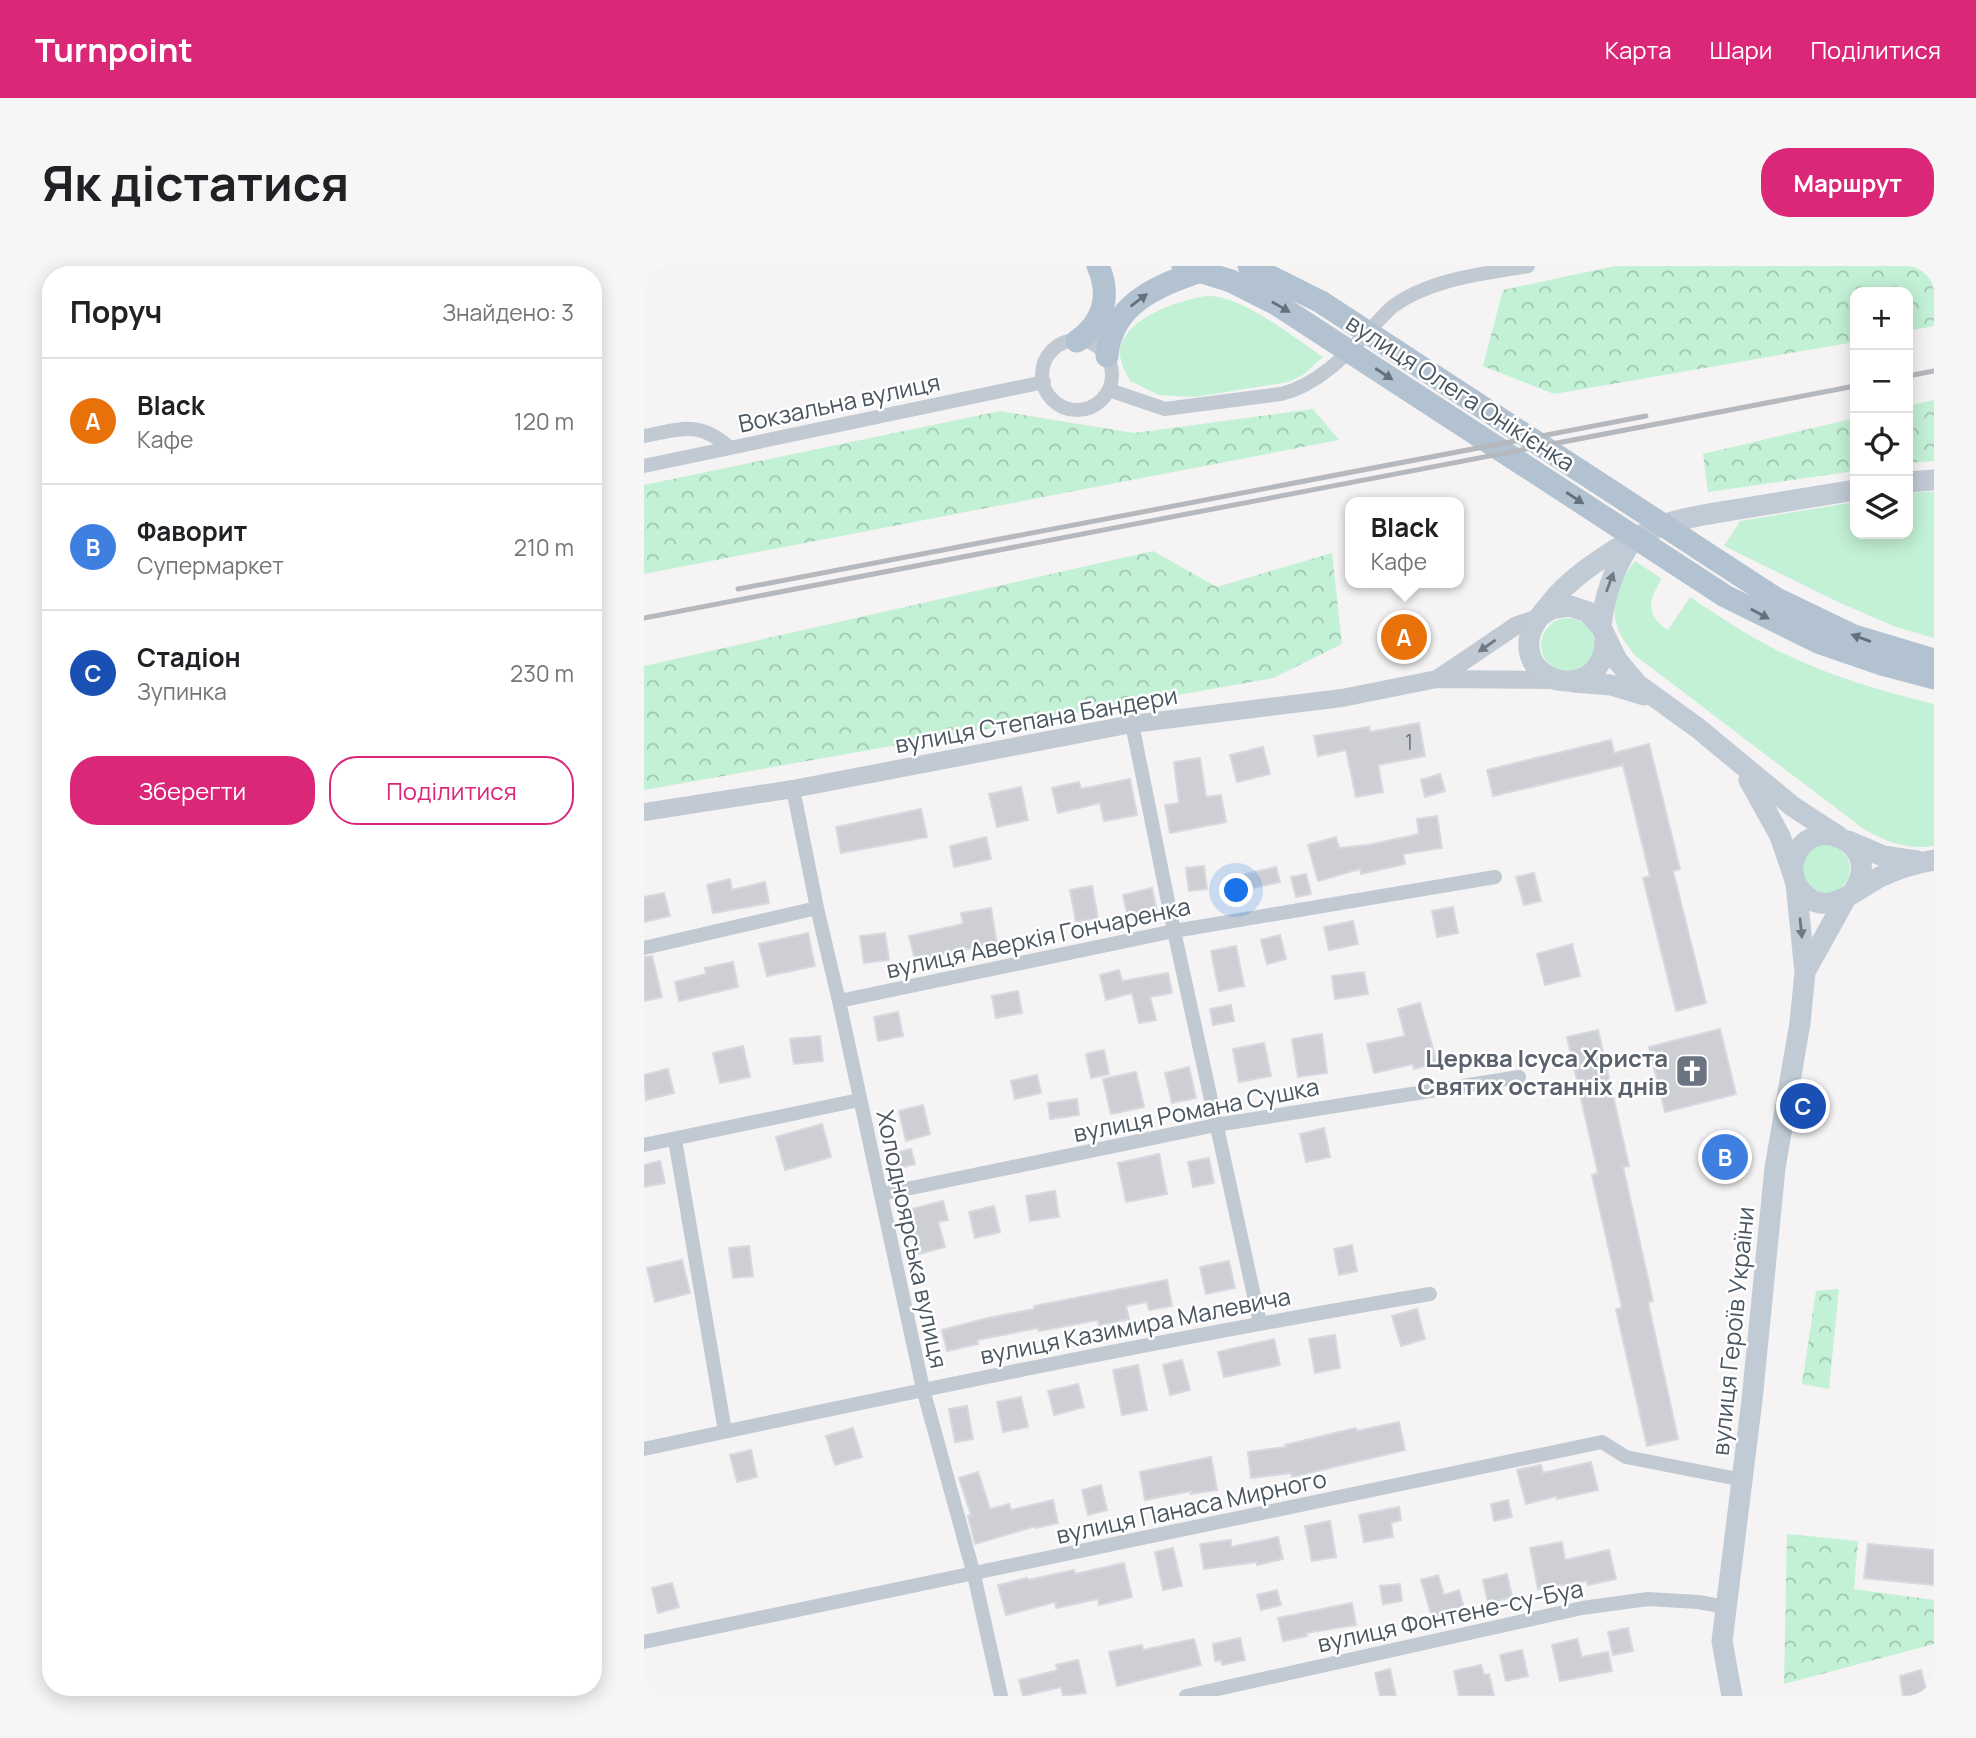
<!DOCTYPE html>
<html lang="uk">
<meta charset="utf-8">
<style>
:root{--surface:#fff;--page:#f6f6f6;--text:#202124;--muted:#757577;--line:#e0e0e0;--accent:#db2777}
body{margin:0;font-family:Manrope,sans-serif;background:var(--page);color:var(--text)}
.controls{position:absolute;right:21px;top:21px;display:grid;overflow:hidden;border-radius:14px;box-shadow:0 4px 18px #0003}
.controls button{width:63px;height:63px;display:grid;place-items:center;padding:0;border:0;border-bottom:2px solid var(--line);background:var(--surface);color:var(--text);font:35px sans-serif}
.you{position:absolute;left:593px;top:625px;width:24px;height:24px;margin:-18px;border:5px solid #fff;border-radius:50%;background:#1a73e8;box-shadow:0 0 0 10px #1a73e833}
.badge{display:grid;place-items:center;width:46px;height:46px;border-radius:50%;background:var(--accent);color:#fff;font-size:23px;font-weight:700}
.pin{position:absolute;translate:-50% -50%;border:4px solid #fff;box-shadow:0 2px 7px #0006}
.popup{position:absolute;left:701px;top:231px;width:119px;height:91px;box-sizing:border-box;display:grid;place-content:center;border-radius:14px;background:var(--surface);filter:drop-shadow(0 2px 5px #0005);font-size:23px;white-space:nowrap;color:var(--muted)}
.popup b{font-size:26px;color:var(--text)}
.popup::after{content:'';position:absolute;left:50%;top:100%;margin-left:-14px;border:14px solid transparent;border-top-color:var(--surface)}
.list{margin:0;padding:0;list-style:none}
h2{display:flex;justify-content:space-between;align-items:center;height:91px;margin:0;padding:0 28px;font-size:30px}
h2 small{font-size:23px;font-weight:400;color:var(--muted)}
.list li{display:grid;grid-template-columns:46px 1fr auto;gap:21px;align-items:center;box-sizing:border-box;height:126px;padding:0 28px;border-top:2px solid var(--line)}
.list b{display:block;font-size:26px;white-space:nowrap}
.list p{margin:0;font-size:23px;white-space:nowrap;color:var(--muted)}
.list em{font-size:23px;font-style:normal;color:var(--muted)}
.actions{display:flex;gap:14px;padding:21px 28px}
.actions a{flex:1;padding:16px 0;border:2px solid var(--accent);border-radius:28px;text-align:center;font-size:24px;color:var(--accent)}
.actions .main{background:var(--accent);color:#fff}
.icon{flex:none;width:38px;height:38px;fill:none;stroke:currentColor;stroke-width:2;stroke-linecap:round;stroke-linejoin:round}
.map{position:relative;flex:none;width:1290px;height:1430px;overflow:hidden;border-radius:28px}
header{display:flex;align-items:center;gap:42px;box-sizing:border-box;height:98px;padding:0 35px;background:var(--accent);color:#fff}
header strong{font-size:33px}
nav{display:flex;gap:38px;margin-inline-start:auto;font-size:24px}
.intro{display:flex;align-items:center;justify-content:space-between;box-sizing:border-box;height:168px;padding:0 42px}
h1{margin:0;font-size:49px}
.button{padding:18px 32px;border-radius:28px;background:var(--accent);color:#fff;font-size:24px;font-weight:700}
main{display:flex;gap:42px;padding:0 42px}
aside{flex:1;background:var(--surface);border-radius:28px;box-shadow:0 4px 18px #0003}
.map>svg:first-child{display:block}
</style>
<header>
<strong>Turnpoint</strong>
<nav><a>Карта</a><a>Шари</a><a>Поділитися</a></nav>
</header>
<div class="intro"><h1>Як дістатися</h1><a class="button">Маршрут</a></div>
<main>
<aside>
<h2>Поруч<small>Знайдено: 3</small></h2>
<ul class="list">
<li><span class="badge" style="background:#e8710a">A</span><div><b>Black</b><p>Кафе</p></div><em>120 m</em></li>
<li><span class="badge" style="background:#3f7fe0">B</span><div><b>Фаворит</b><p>Супермаркет</p></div><em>210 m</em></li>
<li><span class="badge" style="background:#1a4fb4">C</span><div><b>Стадіон</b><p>Зупинка</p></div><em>230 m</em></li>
</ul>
<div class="actions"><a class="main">Зберегти</a><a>Поділитися</a></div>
</aside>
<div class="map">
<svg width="1290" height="1430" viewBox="0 0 1290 1430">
<defs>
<pattern id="forest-crowns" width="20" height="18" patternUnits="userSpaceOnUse" patternTransform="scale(1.75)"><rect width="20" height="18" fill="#c3f1d5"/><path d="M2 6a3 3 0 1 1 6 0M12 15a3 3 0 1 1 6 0" fill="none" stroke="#a0c6b0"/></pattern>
</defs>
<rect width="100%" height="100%" fill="#f5f3f3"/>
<path fill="#c3f1d5" d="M562,30c35,-2 90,43 117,61l-20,18 -15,7 -93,15 -36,-2 -29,-14c-5,-10 -11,-20 -10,-31 4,-32 60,-50 86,-54z
M1280,226h10v146l-38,-11 -58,-25 -114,-56 16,-25 115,-19v32h53v-41z
M991,295l27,18c-14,21 -17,35 6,51l22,-33c24,16 48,32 73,46 53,29 112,47 171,61v142c-26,4 -47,-4 -69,-16l-228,-173c-31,-33 -29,-61 -2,-96z
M897 379a27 27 0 1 1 54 0a27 27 0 1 1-54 0Z
M1158 603a24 24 0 1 1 48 0a24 24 0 1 1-48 0Z"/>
<path fill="url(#forest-crowns)" d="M971,0h319v60l-26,5v-39h-53v50l-301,52 -71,-28 20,-76z
M1290,134v61l-26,2v-57z
M669,143l26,31 -695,134v-89l356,-74 134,22z
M1211,152v53l-147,21 -5,-38z
M509,285l64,36 115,-34 10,91 -69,34 -629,112v-124z
M1195,1023l-10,100 -27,-5 14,-93z
M1143,1268l71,7 -4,48 80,11v44l-150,40z"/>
<path fill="#cdcfd5" stroke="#d7d9de" stroke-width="2" d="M775,457l6,33 -47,9 5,27 -27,5 -10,-47 -28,6 -4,-20 55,-9 1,5z
M967,474l3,13 35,-9 31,125 -7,2 33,132 -30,8 -33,-133 7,-2 -27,-111 -130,31 -6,-26z
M619,481l7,27 -33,8 -7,-27z
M556,492l6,39 15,-2 5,27 -56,11 -5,-28 14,-2 -5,-41z
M796,508l5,17 -20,6 -4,-17z
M486,513l7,36 -33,6 -4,-18 -42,10 -6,-25 27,-6 2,7z
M377,521l7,33 -31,7 -8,-33z
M277,543l6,28 -86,16 -5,-26z
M793,550l5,32 -39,6 2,10 -44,10 -1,-5 -42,12 -10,-36 28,-8 3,11 30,-3 50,-11 -2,-15z
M342,571l5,22 -37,8 -4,-21z
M560,600l3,23 -18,2 -3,-23z
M632,601l4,15 -32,7 -3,-15z
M890,607l7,28 -17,4 -8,-28z
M662,608l5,20 -15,3 -5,-20z
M86,613l2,11 33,-8 4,21 -56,10 -6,-28z
M448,620l6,32 -22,4 -6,-32z
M508,622l5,23 -29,7 -5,-23z
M20,627l6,23 -26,6v-25z
M809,641l5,26 -21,4 -5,-26z
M347,642l6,37 -30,4 -52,11 -6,-24 54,-12 -2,-11z
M709,655l5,23 -29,6 -5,-23z
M164,667l7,33 -48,10 -8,-32z
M241,667l4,27 -25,3 -4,-27z
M636,669l6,24 -19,5 -6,-24z
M928,678l8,32 -35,9 -8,-31z
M592,680l8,40 -25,5 -8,-40z
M8,690l10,41 -18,4v-44z
M89,696l5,25 -59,14 -4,-19 31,-8 -1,-6z
M475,704l3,11 46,-8 4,20 -22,4 6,23 -17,3 -7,-30 -26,7 -6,-25z
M720,706l4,22 -33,5 -3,-23z
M374,725l4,22 -26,5 -4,-22z
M776,737l17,60 -23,6 -1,-5 -39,9 -7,-29 38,-8 -7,-27z
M587,739l3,16 -21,4 -3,-16z
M254,746l5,24 -25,5 -4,-24z
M1076,763l16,65 -71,18 -16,-65z
M954,764l31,136 -6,1 30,134 -5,1 30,137 -31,7 -31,-137 6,-1 -30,-133 6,-2 -31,-136z
M678,768l5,39 -29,4 -6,-38z
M176,770l3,25 -29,3 -4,-25z
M620,777l7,33 -32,6 -6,-33z
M99,780l7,31 -30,6 -7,-30z
M460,784l5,24 -18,4 -5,-24z
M545,801l7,31 -24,5 -7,-30z
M24,803l6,24 -28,7 -2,-25z
M492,806l8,35 -33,7 -8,-35z
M393,809l4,18 -26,6 -4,-18z
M433,833l2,16 -29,4 -2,-16z
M279,839l7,29 -24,7 -7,-30z
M178,858l9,33 -46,13 -9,-33z
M680,862l6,29 -24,5 -6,-28z
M267,883l4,15 -16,4 -4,-15z
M515,888l8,40 -41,8 -8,-39z
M565,892l5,25 -21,4 -5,-25z
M16,895l5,22 -21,4v-22z
M411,925l4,26 -29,4 -4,-25z
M299,935l5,19 -10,2 7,25 -26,7 -11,-44z
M350,940l6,26 -25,6 -6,-26z
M708,979l5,26 -18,4 -5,-26z
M105,980l4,30 -20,2 -4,-30z
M38,994l8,33 -35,9 -8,-34z
M585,995l6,27 -29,6 -6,-27z
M523,1014l5,26 -23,4 -2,-8 -21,4 3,13 -30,7 -1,-6 -59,11 -1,-3 -61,12 1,4 -31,7 -5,-21 46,-12 46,-9v-3z
M773,1043l8,30 -24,7 -9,-30z
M691,1069l5,33 -25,5 -6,-34z
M630,1073l6,26 -56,12 -6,-25z
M538,1094l8,30 -20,5 -7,-30z
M494,1099l9,45 -25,5 -9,-45z
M434,1118l6,23 -30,8 -6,-24z
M377,1131l7,30 -25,5 -6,-30z
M323,1140l6,33 -18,3 -6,-33z
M755,1156l6,28 -113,27 -1,-4 -40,5 -3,-26 38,-5 -1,-2 71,-17 1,3z
M209,1162l9,29 -27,8 -9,-29z
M107,1184l6,27 -20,5 -7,-27z
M567,1191l6,33 -26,4v-3l-46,9 -5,-28z
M947,1196l7,28 -41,9v-3l-31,8 -9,-34 24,-5 2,8z
M334,1206l12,37 19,-5 2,6 42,-10 5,23 -22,5v-2l-61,18 -7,-28 3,-1 -12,-37z
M457,1219l6,25 -19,5 -6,-25z
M864,1234l4,17 -18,4 -3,-17z
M755,1241l2,13 -10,3 2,14 -29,5 -5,-27z
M686,1255l6,36 -24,4 -7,-35z
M634,1271l5,22 -26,6v-3l-53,7 -4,-25 31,-4v7z
M918,1276l3,18 44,-10 7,29 -28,6 -1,-4 -49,8 -8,-41z
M1224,1278l66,6v35l-70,-7z
M529,1282l9,38 -19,4 -8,-38z
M480,1297l8,34 -33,8 -1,-6 -42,9 -1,-6 -49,13 -8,-30 29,-7 1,2 46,-10 1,4z
M863,1308l5,23 -24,6 -5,-23z
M794,1309l6,20 15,-5 5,18 -32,9 -11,-37z
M28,1317l7,24 -21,6 -6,-25z
M756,1318l2,17 -19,3 -3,-18z
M633,1324l4,15 -20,5 -4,-15z
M708,1337l4,22 -50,8 1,3 -24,5 -5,-23z
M984,1362l5,23 -20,4 -5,-23z
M596,1372l5,22 -23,5 -1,-5 -6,1 -2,-17z
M550,1373l7,26 -84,21 -8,-34 33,-7 1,5z
M933,1373l5,18 26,-5 4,19 -52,10 -8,-36z
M878,1384l6,26 -22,5 -6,-26z
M434,1394l8,33 -23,3 -2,-9 -38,9 -4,-16 39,-10 -2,-5z
M837,1399l3,10 5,-1 5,22h-35l-5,-25z
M746,1403l6,27h-16l-5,-23z
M1277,1404l7,26h-25l-3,-20z"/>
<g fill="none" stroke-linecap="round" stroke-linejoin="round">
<path stroke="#c1cad2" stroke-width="14" d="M398 109a35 35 0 1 1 70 0a35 35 0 1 1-70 0Z
M465,124l56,19 116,-15c46,-11 78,-55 111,-87 37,-28 91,-33 136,-41
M0,170c37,-7 55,-16 86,12
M0,200l400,-84
M488,458l42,207 86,392
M149,523l24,119 22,93 84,388 51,186 27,121
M0,682l173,-40
M195,735l335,-70 321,-54
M31,874l50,291
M0,879l215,-45
M238,928l334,-69 303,-48
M0,1183c261,-56 522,-111 786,-155
M0,1376l958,-200 24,15 117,23
M542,1430l396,-88 66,-9 50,3 28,5"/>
<path stroke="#c1cad2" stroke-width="18" d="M793,413l80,-54 22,-7
M0,546l149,-23 339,-65 210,-26 95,-19 118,1"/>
<path stroke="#c1cbd6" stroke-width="21" d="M1264,216l26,-2
M899,348l8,-5 19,-3 18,6 13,15 16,33 20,24 62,45 93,77 46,30
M957,361c3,-31 12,-57 29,-83
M961,373c1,63 -87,50 -75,-4 3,-13 15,-25 23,-35 24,-30 83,-66 119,-78 24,-7 49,-10 73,-14 37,-6 74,-12 110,-18
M929,416l38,3 33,10
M1105,514l31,56 13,38
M1204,575l35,15 34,5
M1209,626c34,-49 -45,-83 -59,-31 -3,10 0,22 7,30 25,30 56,-3 81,-15 17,-8 34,-13 52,-16
M1161,706l41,-74
M1088,1430l-10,-55 30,-241 23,-232 25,-145 5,-51 -9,-88"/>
<path stroke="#b3c2d1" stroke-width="23" d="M539,0l48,15 47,24 447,291 93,46 67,23 49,13
M605,0l72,36 454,296 79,38 80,24
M433,75c27,-18 34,-46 21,-75
M463,90c4,-51 50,-71 94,-85"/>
<path stroke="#b5b8bd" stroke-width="5" d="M1264,110l26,-5
M94,323l908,-173
M0,352l1211,-232"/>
</g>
<defs><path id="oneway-solid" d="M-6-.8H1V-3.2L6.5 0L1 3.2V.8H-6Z" transform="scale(1.75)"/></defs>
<g fill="#64717d">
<use href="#oneway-solid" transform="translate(495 34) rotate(-37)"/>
<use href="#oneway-solid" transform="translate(637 41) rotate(30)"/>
<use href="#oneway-solid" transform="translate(740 108) rotate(33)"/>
<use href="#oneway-solid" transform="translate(931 232) rotate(33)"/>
<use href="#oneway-solid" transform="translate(1116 348) rotate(28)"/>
<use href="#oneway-solid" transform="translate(1217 372) rotate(-160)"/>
</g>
<g fill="#6e7984">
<use href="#oneway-solid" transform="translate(966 316) rotate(-70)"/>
<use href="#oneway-solid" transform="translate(1157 662) rotate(84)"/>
</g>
<use fill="#6e7983" href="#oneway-solid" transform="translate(843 380) rotate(145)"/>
<defs>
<symbol id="church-square" viewBox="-11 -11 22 22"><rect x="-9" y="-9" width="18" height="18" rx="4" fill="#6b7280" stroke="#fff"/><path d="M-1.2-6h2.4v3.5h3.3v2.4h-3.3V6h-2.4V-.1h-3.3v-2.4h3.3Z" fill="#fff"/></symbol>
</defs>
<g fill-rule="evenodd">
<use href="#church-square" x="1029" y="786" width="38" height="38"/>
</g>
<g text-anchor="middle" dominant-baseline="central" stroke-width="5" stroke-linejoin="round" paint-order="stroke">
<g font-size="21" fill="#6b747e">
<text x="765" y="476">1</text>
</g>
<g font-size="24" fill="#4a5661" stroke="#fff">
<text transform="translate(817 126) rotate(33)">вулиця Олега Онікієнка</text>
<text transform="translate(195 136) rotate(-12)">Вокзальна вулиця</text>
<text transform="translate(392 453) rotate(-10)">вулиця Степана Бандери</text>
<text transform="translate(394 671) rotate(-12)">вулиця Аверкія Гончаренка</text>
<text transform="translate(552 843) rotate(-11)">вулиця Романа Сушка</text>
<text transform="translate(269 973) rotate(78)">Холодноярська вулиця</text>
<text transform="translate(491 1059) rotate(-11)">вулиця Казимира Малевича</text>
<text transform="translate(1088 1065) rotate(-84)">вулиця Героїв України</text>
<text transform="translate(547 1240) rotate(-12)">вулиця Панаса Мирного</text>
<text transform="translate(806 1349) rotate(-12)">вулиця Фонтене-су-Буа</text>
</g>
<g font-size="24" font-weight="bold" fill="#5b616d" stroke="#fff" text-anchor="end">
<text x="1024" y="791">Церква Ісуса Христа<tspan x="1024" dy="28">Святих останніх днів</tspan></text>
</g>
</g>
</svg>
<div class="controls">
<button>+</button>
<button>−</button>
<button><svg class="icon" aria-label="locate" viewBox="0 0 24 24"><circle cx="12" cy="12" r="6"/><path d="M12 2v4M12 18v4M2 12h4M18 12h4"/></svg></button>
<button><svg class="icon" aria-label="layers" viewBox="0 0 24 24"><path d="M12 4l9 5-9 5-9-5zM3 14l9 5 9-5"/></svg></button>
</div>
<div class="you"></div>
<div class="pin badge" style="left:760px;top:371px;background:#e8710a">A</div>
<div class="popup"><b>Black</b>Кафе</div>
<div class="pin badge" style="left:1081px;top:891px;background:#3f7fe0">B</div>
<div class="pin badge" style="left:1159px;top:840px;background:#1a4fb4">C</div>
</div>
</main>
